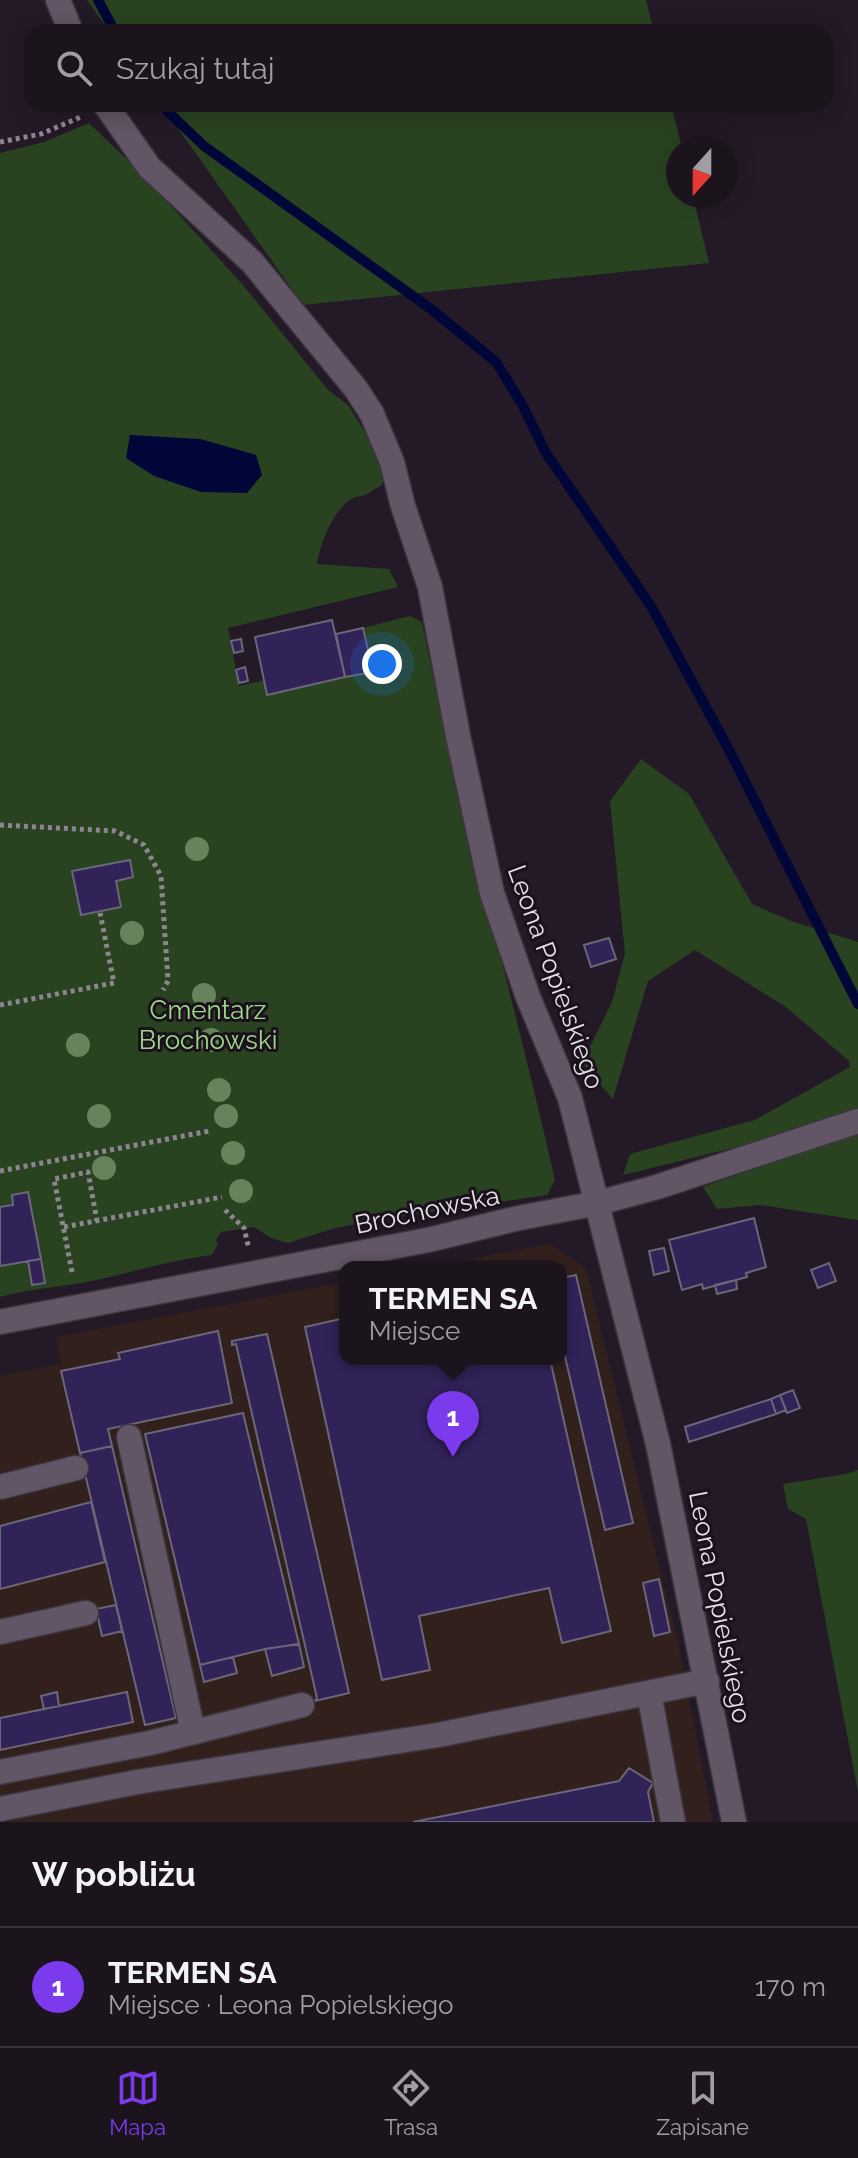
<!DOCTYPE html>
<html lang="pl">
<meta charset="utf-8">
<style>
:root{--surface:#1b141d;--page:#28212a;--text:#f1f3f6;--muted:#a09ea4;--line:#39333b;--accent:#7c3aed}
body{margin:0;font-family:Raleway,sans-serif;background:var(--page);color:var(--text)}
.compass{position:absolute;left:666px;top:136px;width:72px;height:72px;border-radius:50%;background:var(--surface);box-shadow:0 4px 20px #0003;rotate:201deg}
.you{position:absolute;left:382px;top:664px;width:28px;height:28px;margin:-20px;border:6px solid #fff;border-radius:50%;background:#1a73e8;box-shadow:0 0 0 12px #1a73e833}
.badge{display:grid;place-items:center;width:52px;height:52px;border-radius:50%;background:var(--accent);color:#fff;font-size:26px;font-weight:700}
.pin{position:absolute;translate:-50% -66px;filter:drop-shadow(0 2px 4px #0008)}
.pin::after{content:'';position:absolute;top:42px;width:28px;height:24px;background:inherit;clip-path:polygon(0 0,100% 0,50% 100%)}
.popup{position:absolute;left:339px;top:1261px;width:228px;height:104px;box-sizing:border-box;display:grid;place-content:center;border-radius:16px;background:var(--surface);filter:drop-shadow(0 2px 6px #0005);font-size:26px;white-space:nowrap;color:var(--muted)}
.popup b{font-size:30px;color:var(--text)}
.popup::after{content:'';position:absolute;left:50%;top:100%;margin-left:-16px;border:16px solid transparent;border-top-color:var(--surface)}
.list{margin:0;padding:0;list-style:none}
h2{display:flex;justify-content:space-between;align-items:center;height:104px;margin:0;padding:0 32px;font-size:34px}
h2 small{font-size:26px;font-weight:400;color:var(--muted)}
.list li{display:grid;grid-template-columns:52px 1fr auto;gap:24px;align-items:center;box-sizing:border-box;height:120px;padding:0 32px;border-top:2px solid var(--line)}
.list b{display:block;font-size:30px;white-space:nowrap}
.list p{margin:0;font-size:26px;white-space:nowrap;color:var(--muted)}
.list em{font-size:26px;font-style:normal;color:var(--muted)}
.icon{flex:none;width:44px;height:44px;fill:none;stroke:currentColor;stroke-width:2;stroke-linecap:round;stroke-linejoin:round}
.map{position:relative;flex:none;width:858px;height:1822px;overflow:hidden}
.search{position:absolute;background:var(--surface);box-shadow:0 4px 20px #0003;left:24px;right:24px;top:24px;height:88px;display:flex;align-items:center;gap:20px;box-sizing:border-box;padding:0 28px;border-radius:24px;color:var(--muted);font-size:30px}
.sheet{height:224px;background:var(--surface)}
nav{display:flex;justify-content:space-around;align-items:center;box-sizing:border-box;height:112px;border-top:2px solid var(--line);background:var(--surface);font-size:22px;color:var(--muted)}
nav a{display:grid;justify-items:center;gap:4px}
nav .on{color:var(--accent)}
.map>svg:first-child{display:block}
</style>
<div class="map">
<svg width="858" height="1822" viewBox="0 0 858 1822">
<rect width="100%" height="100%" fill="#241a27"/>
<path fill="#32201c" d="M551,1244l35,25 91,369 36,184h-713v-446l61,-12 -5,-27 289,-55v77h216v-92h-134z"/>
<path fill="#294320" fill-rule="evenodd" d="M87,0h559l8,32h-544z
M161,104h510l11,44h-4v48h15l16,67 -406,42z
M89,123l51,49 103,113 85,105 20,15 26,41 11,32 -4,8c-7,2 -10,7 -16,9 -4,2 -9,1 -12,3 -20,11 -33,46 -36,66l72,5 9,18 -170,41 11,58 25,-6 4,15 104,-23 -9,-44 47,-12 12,6c37,188 91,372 133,558l-8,15 -170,25 -42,8 -47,15 -17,-5 -17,-11 -33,5 -5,8 2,4 -6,11c-40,5 -76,16 -115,25 -32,7 -65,8 -97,17v-1144l44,-11zM200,439l56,16 6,21z
M641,759l48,35 63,110 39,17 67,21v169l-85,27 -150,37 7,-21 125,-34 95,-53 -1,-6 -63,-54 -91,-57 -47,31 -35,118 -31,-36 30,-61 13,-48 -15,-153z
M858,1132v88l-98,-15 -43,4 -14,-22z
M858,1470v322l-52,-273 -18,-10 -5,-25 63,-10z"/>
<path fill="#000637" d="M130,435l70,4 56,16 6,20 -15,18 -46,-1 -47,-16 -28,-18z"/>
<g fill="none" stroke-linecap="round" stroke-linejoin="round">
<path stroke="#000637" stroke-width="10" d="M98,0l17,32
M160,104l44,42 227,163 65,53 27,44 23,47 105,153 77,142 130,256"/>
</g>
<path fill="#312258" stroke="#6a6779" stroke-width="2" d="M332,620l13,57 -78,18 -12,-58z
M363,628l10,44 -28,5 -9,-43z
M241,639l2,12 -9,2 -3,-12z
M245,667l3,14 -9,2 -3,-13z
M130,860l3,17 -17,4 5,26 -40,8 -9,-44z
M609,938l7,21 -25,8 -7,-22z
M28,1192l13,67 -41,7v-59l13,-2 -1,-10z
M754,1218l12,49 -20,6 1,4 -44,12 -1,-5 -20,6 -13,-50z
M664,1248l5,23 -15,4 -5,-24z
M41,1259l4,24 -13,2 -4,-24z
M829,1263l7,18 -18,7 -7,-18z
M576,1275l57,248 -28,7 -44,-191v-61z
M736,1280l1,9 -20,5 -2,-9z
M345,1318v41h205l61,272 -49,12 -13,-55 -130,28 11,54 -48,10 -77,-353z
M218,1331l14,72 -124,26 4,17 -32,7 -19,-82 59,-12 -2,-6z
M267,1334l82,359 -34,8 2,-3 -81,-354 -4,1v-4z
M793,1390l7,18 -13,5 -7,-18z
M780,1395l6,15 -10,4 -5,-15z
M771,1399l5,15 -87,28 -4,-15z
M243,1413l56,231 -34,5 -65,16 -55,-231z
M112,1446l64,272 -31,7 -65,-272z
M91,1502l14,60 -105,27v-63z
M659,1579l11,53 -16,4 -11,-53z
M116,1605l6,26 -20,5 -6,-27z
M299,1644l5,23 -32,9 -7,-27z
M233,1657l4,16 -33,9 -4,-17z
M57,1692l2,14 -15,3 -3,-13z
M127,1692l6,30 -133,28v-32z
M629,1768l24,15 -5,9 6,30h-241l206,-41z"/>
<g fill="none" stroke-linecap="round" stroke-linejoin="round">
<defs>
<path id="minor" d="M58,0l13,32
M105,104l44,63 103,95 104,127 16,25 20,48 11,44 27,81 28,149 34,157 36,104 42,101 88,346 76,378
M0,1322l428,-82 91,-22 79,-15 59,-16 201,-66
M129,1437l64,295
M0,1487l76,-19
M0,1632l86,-19
M649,1693l24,129
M0,1772l150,-29 152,-38
M0,1809l137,-27 301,-47 269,-54"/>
</defs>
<use href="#minor" stroke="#3d353f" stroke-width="27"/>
<path stroke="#8d8590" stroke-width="5" stroke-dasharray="4 4" stroke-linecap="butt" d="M0,142l41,-8 42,-18
M0,825l115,6 29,14 17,31 7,105 -5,9
M0,1005l114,-22 -14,-70
M0,1171l210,-40
M225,1210l19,18 5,21
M64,1227l158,-30
M72,1272l-18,-93 34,-7 9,49"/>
<use href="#minor" stroke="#625565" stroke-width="24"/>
</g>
<g fill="#66835d">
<circle cx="197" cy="849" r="12"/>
<circle cx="132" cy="933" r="12"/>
<circle cx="204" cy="995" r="12"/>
<circle cx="211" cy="1040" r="12"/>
<circle cx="78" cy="1045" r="12"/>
<circle cx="219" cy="1090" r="12"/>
<circle cx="99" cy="1116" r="12"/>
<circle cx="226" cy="1116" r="12"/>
<circle cx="233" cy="1153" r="12"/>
<circle cx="104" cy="1168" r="12"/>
<circle cx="241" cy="1191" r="12"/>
</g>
<g text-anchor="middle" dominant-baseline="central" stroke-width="6" stroke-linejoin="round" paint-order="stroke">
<g font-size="26" fill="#e5dee7" stroke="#1b111d">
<text transform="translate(556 977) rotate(70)">Leona Popielskiego</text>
<text transform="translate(427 1210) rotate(-12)">Brochowska</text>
<text transform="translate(720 1607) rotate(79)">Leona Popielskiego</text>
</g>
<g font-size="26" fill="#9cd989" stroke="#1b111d">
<text x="208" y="1010">Cmentarz<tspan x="208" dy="30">Brochowski</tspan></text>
</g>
</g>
</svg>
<svg class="compass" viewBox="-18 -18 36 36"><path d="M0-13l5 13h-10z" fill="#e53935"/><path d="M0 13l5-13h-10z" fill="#a09ea4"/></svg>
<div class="you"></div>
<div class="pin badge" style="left:453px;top:1457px">1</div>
<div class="popup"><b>TERMEN SA</b>Miejsce</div>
<div class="search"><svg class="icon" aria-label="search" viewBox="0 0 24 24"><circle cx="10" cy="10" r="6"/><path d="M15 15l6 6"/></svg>Szukaj tutaj</div>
</div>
<section class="sheet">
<h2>W pobliżu<small></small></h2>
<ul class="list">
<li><span class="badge">1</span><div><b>TERMEN SA</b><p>Miejsce · Leona Popielskiego</p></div><em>170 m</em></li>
</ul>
</section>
<nav>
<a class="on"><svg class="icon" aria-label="map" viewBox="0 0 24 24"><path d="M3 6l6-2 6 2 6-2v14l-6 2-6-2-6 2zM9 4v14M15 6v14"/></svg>Mapa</a>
<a><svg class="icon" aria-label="directions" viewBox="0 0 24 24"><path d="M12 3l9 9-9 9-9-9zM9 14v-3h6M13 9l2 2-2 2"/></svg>Trasa</a>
<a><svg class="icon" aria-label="saved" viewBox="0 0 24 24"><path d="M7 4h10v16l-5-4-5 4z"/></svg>Zapisane</a>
</nav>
